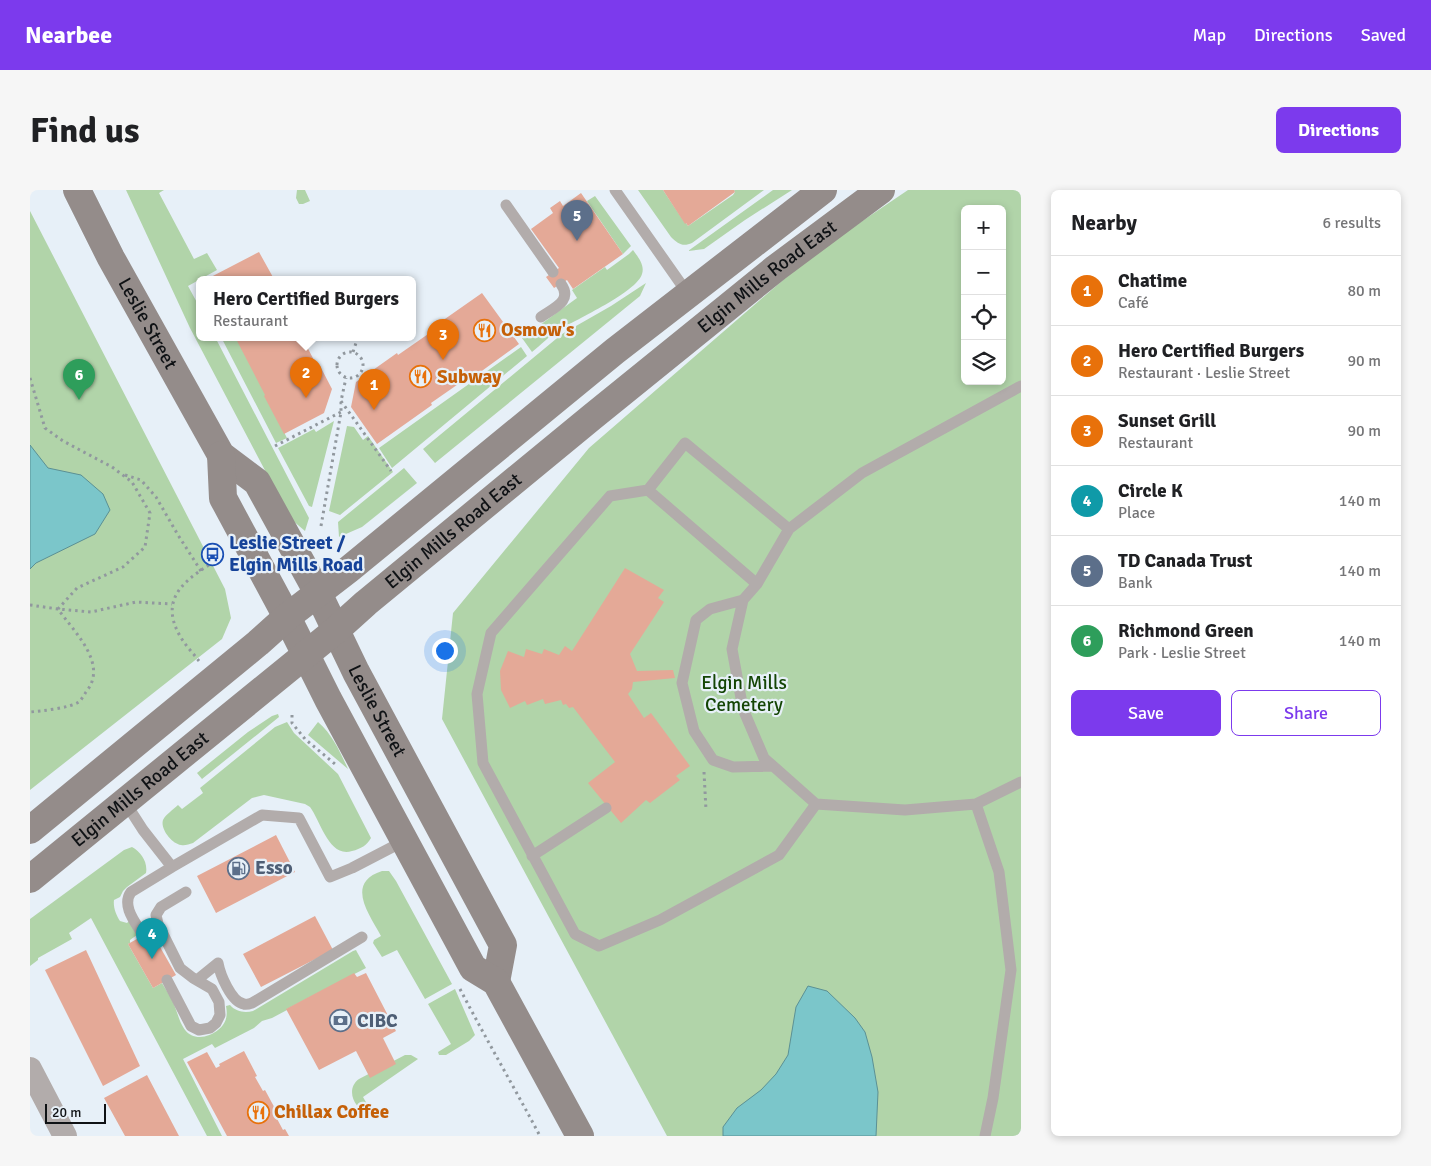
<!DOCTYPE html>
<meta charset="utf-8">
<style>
:root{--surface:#fff;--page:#f6f6f6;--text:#202124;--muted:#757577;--line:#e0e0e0;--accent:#7c3aed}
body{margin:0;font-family:Signika,sans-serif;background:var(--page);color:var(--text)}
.controls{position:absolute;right:15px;top:15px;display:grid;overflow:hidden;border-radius:8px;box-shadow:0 2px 8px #0003}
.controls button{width:45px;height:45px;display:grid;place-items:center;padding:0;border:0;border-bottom:1px solid var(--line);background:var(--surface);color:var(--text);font:25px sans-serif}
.scale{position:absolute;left:15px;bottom:12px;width:61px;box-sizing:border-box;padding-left:5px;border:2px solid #0f1215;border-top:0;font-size:14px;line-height:18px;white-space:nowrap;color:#0f1215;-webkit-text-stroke:4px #e7f0f8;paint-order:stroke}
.you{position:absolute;left:414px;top:460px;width:18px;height:18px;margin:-12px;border:4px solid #fff;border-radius:50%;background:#1a73e8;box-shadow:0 0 0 8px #1a73e833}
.badge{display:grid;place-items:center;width:32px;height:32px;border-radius:50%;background:var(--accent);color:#fff;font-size:16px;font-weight:700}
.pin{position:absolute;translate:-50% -41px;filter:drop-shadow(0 1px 2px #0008)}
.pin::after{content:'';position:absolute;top:26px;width:18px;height:15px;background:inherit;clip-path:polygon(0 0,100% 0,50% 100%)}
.popup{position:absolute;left:166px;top:86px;width:220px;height:65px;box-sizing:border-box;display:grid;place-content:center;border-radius:8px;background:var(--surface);filter:drop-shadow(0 1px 4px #0005);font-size:16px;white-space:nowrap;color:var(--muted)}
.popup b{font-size:19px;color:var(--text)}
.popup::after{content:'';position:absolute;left:50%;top:100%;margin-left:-10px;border:10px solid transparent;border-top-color:var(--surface)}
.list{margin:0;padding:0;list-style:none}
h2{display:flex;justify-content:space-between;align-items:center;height:65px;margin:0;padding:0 20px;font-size:21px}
h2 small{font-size:16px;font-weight:400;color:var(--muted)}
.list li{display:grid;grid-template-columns:32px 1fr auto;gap:15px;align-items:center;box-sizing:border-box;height:70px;padding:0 20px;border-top:1px solid var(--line)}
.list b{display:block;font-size:19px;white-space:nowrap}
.list p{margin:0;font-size:16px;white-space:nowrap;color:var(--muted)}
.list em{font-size:16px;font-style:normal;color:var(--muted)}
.actions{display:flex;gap:10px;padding:15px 20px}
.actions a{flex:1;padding:11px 0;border:1px solid var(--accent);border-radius:8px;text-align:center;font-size:18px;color:var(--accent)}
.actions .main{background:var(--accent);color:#fff}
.icon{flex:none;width:28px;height:28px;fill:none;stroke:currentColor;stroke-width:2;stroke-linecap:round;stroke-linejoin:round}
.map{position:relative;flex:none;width:991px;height:946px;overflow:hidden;border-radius:8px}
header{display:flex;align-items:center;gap:30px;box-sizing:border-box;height:70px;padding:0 25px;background:var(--accent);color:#fff}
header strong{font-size:24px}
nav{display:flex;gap:28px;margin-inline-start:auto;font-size:18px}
.intro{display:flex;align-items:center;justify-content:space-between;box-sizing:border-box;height:120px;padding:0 30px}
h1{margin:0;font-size:35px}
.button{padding:12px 22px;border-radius:8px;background:var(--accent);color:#fff;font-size:18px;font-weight:700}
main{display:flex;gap:30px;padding:0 30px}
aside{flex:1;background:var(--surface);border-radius:8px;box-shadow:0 2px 8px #0003}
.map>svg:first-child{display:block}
</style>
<header>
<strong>Nearbee</strong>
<nav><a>Map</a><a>Directions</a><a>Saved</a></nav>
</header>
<div class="intro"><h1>Find us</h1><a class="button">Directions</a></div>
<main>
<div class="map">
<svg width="991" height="946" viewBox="0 0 991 946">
<rect width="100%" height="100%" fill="#e7f0f8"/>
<path fill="#b1d4a9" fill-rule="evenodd" d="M96,0h38l-5,3 35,66 13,-6 10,17 -29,16 12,22v29h15l94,181 -4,13 -13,-11 -4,-6 -98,-186z
M267,0h8l5,11 -7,3h-4l-3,-6z
M608,0h25l22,33h1l2,3 45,-31 2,-3 -1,-2h30l-72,53c-9,4 -14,1 -21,-6z
M743,0h19l-47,30 -41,29 -16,2z
M878,0h113v946h-354l-225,-417 11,-106 136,-165 223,-193zM935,19h37v172h-37z
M565,6l36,50 -8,8 -36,-53z
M0,21l195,378 6,29 -9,21 -192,151z
M603,60c5,7 12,15 9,24 -5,18 -65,45 -83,56 -10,6 -18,15 -27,22l-10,-14 55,-40 -5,-8 33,-23 2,3 22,-16z
M616,93l-6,13 -205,167 -12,-14 139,-115 49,-28z
M191,147h17l29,57 -2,1 22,43 -11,5z
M491,157l6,9 -135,112 -13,-20z
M304,231l-22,86 -3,-1 -31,-58 36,-19 2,3z
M317,236l7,1 9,13 5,-4 25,36 -53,43 -11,-4z
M374,278l13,15 -55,44 -23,10 -1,-15z
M248,524l1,3 -77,62 -5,-6 51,-41 24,-16z
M257,532l7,11 44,41 33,64c-4,7 -10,11 -19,13 -23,7 -31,-29 -42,-44l-5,-3 -41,-9 -12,3 -59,45c-4,1 -8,3 -12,2 -9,-1 -21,-16 -18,-25 3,-6 10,-10 15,-15l4,4 21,-16 -3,-5 75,-61z
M288,532c15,13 22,30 30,47l-40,-34z
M102,657c9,5 16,15 14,26l-19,14 -4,4 -3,6 -6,3c-1,7 2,15 6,21l7,2 2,-2 8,14 -7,5v3l-2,1 25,44 9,-5c4,7 10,15 13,24 5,13 8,30 25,30 6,0 13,-3 18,-7 8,-6 10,-14 8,-24l4,-1c6,7 15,8 23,6l100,-60 3,-1 1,2 9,16 -79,41v1l-15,8 -10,3 -8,7 -39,20 -3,-4 -29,15 39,77h-15l-116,-218 -22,15 3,6 -34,19v2l-8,6v-47l94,-69z
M352,681h7l7,10 56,103 -27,15 -28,-49 -15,7 -9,-14 1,-3 7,-4c-12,-22 -36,-53 1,-65z
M425,799l20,46 -6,6 -23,14h-7l-1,-3 13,-8 -23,-40z
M375,865h6l7,4 -55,38 8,14 -2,2c-15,-3 -24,-24 -10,-34z"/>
<path fill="#7bc6ca" stroke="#5b9094" d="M0,255l18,23 33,7 22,19 7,16 -15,24 -59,29 -6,6z
M778,796l19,5 28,27 10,14 7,25 6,35 -2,44h-153v-9l14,-19 24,-18 15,-16 12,-19 8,-48z"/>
<path fill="#e4a997" d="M633,0h71l1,2 -47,34 -2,-3 -1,1z
M551,3l42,61 -50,35 -6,-9 -13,8 -8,-11 13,-9 -28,-39 22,-16 -3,-5 10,-7 3,5z
M229,62l15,27h-67z
M452,103l37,51 -40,29 -2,-2 -46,32 1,2 -55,39 -26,-37 5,-25 41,-29 1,2 46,-32 -2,-2z
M205,147h67l16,31 2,-2 12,23 -8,24 -40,21 -20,-38 1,-1z
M595,378l39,22 -6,8 6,4 -34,52 7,17 36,-1 2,8 -42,4 -1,7 -4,5 16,24 7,-5 39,53 -14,10 4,4 -30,23 -4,-3 -25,23 -33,-40 27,-21 -42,-55 -4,1 -3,-4 -3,1 -2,-5 -16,4 -2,-5 -16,6 -2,-4 -15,7 -9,-18 -1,-19 8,-20 16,6 2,-8 16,5 2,-5 15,6 6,-9 7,5z
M246,645l19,37 -79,41 -19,-37z
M285,726l18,34 -72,37 -18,-33z
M121,741l25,44 -23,13 -25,-44z
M56,760l54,116 -37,20 -58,-116z
M324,783l3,4 9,-4 30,58 -13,7 13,26 -26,14 -14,-27 -37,19 -33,-61z
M214,861l13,25 -2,1 8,14 2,-1 13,24 -3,1 8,15 2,-1 4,7h-62l-40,-74 20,-10 9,16 4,-2 -1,-2z
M117,885l32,61h-54l-21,-38z"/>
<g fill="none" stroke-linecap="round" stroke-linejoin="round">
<path stroke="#91989e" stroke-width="3" stroke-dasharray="2.5 4" stroke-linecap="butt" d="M307 175a13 13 0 1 1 26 0a13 13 0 1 1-26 0Z
M323,162l5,-15
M0,188l15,50 18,13 49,26 20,15 18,31 -5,34 -22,20 -46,21 -19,21c16,23 51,55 28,83 -2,3 -4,7 -7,10 -9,6 -38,9 -49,10
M311,211l50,70
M245,256l66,-34
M95,285l16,5 15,17 22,38 23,36
M291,336l20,-114v-11l5,-23
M0,415l28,4 33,3 45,-10 36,2
M169,471c-6,-8 -14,-16 -19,-25 -24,-42 12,-60 43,-80
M262,525v8l13,16 30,25
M674,582l2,38
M430,799c26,50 54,98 80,147"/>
<path stroke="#b2acab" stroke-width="11" d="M585,0l73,104
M476,15l47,67
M511,127c13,-9 32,-16 20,-33
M991,196l-159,87 -73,56 -32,55 -14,16 -11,49 11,60 21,49 52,46 89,6 71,-6 45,-22
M618,300l37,-47 104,86
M727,394l-109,-94 -38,6 -119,137 -14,61 6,69 92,171 24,12 61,-26 119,-65 37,-51
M713,410l-33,9 -14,11 -14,63 12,48 19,29 20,7 40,-1
M95,612l18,28 29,37 90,-52 37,3 31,59 22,-9 52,-27
M946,614l23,68 12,98 -18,128 -8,38
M502,666l74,-48
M113,745c-7,-12 -22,-29 -12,-43l41,-25
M137,790l24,46 8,4 11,-2 6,-5 4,-8 -1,-13 -7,-13 -19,-11 -13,-10 -22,-44 -2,-9 5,-8 25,-15
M167,790l21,-17c2,11 13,39 26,41 2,1 5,0 8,-1l110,-66"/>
<path stroke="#b2acab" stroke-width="24" d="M0,879l35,67"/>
<g stroke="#948c8a" stroke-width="28">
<path id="s1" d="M47,0l34,68 110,197 36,27 61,111 38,79 147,273 -7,37"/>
<path d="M191,265l2,43 64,119 41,82 145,269 23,14 84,154"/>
<path d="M0,640l228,-187 29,-26 61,-47 267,-219 208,-161"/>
<path id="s2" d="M0,689l306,-249 30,-27 226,-186 184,-149 105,-78"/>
</g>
</g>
<defs>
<symbol id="restaurant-ring" viewBox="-11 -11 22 22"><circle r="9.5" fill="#e7f0f8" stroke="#e8710a" stroke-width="1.5"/><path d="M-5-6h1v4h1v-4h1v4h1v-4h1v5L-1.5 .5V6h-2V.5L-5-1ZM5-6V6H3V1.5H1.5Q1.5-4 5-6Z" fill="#e8710a"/></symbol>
<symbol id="bus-ring" viewBox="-11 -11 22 22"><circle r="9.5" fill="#e7f0f8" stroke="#1a4fb4" stroke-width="1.5"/><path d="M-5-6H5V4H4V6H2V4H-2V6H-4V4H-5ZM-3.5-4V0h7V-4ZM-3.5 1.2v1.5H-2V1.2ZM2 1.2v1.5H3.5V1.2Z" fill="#1a4fb4"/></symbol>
<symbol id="fuel-ring" viewBox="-11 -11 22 22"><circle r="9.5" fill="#e7f0f8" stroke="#5c6f8a" stroke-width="1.5"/><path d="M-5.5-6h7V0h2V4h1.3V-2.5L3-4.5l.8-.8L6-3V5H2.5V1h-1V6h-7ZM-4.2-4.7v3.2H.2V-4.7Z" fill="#5c6f8a"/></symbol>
<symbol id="bank-ring" viewBox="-11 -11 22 22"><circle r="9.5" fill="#e7f0f8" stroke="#5c6f8a" stroke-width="1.5"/><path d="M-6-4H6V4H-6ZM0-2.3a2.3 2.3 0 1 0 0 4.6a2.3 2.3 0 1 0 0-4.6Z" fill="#5c6f8a"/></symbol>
</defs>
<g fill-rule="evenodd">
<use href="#restaurant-ring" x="442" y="128" width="25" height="25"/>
<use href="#restaurant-ring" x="378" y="174" width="25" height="25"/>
<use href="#bus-ring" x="170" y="352" width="25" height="25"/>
<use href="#fuel-ring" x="196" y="666" width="25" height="25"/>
<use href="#bank-ring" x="298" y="818" width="25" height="25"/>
<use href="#restaurant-ring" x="216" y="910" width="25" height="25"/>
</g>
<g text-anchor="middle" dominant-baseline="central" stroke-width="4.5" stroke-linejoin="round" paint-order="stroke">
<g font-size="19" fill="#0f1215" stroke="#e7f0f8">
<text stroke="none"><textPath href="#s2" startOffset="952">Elgin Mills Road East</textPath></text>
<text stroke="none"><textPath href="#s1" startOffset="151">Leslie Street</textPath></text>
<text stroke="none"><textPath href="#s2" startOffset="548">Elgin Mills Road East</textPath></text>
<text stroke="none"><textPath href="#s1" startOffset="605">Leslie Street</textPath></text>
<text stroke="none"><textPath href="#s2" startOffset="142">Elgin Mills Road East</textPath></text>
</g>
<g font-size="19" font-weight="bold" fill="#c56008" stroke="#e7f0f8" text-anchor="start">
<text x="471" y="140">Osmow's</text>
<text x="407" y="187">Subway</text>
<text x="244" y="922">Chillax Coffee</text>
</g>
<g font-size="19" font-weight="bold" fill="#164399" stroke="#e7f0f8" text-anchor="start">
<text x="199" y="353">Leslie Street /<tspan x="199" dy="22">Elgin Mills Road</tspan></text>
</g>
<g font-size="19" fill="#144505" stroke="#e7f0f8">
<text x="714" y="493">Elgin Mills<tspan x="714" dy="22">Cemetery</tspan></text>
</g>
<g font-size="19" font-weight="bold" fill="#4e5e75" stroke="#e7f0f8" text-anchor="start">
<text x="225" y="678">Esso</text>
<text x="327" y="831">CIBC</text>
</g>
</g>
</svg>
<div class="controls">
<button>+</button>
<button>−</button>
<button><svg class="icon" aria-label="locate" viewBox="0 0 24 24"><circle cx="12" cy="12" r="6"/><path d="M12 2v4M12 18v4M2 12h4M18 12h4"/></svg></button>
<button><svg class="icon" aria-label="layers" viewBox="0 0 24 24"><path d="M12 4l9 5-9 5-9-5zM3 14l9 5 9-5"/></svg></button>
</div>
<div class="scale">20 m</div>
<div class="you"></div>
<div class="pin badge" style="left:344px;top:220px;background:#e8710a">1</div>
<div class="pin badge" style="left:276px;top:208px;background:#e8710a">2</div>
<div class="popup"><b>Hero Certified Burgers</b>Restaurant</div>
<div class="pin badge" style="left:413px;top:170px;background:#e8710a">3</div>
<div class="pin badge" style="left:122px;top:769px;background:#0f9aa8">4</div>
<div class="pin badge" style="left:547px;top:51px;background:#5c6f8a">5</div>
<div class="pin badge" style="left:49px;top:210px;background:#2e9e5b">6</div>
</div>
<aside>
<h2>Nearby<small>6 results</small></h2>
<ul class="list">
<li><span class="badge" style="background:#e8710a">1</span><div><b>Chatime</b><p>Café</p></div><em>80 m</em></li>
<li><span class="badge" style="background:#e8710a">2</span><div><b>Hero Certified Burgers</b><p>Restaurant · Leslie Street</p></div><em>90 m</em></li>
<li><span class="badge" style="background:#e8710a">3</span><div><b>Sunset Grill</b><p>Restaurant</p></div><em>90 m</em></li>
<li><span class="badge" style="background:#0f9aa8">4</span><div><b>Circle K</b><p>Place</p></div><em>140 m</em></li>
<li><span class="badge" style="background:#5c6f8a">5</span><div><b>TD Canada Trust</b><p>Bank</p></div><em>140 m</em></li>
<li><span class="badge" style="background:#2e9e5b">6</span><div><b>Richmond Green</b><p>Park · Leslie Street</p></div><em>140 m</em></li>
</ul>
<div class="actions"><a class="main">Save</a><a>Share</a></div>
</aside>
</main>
